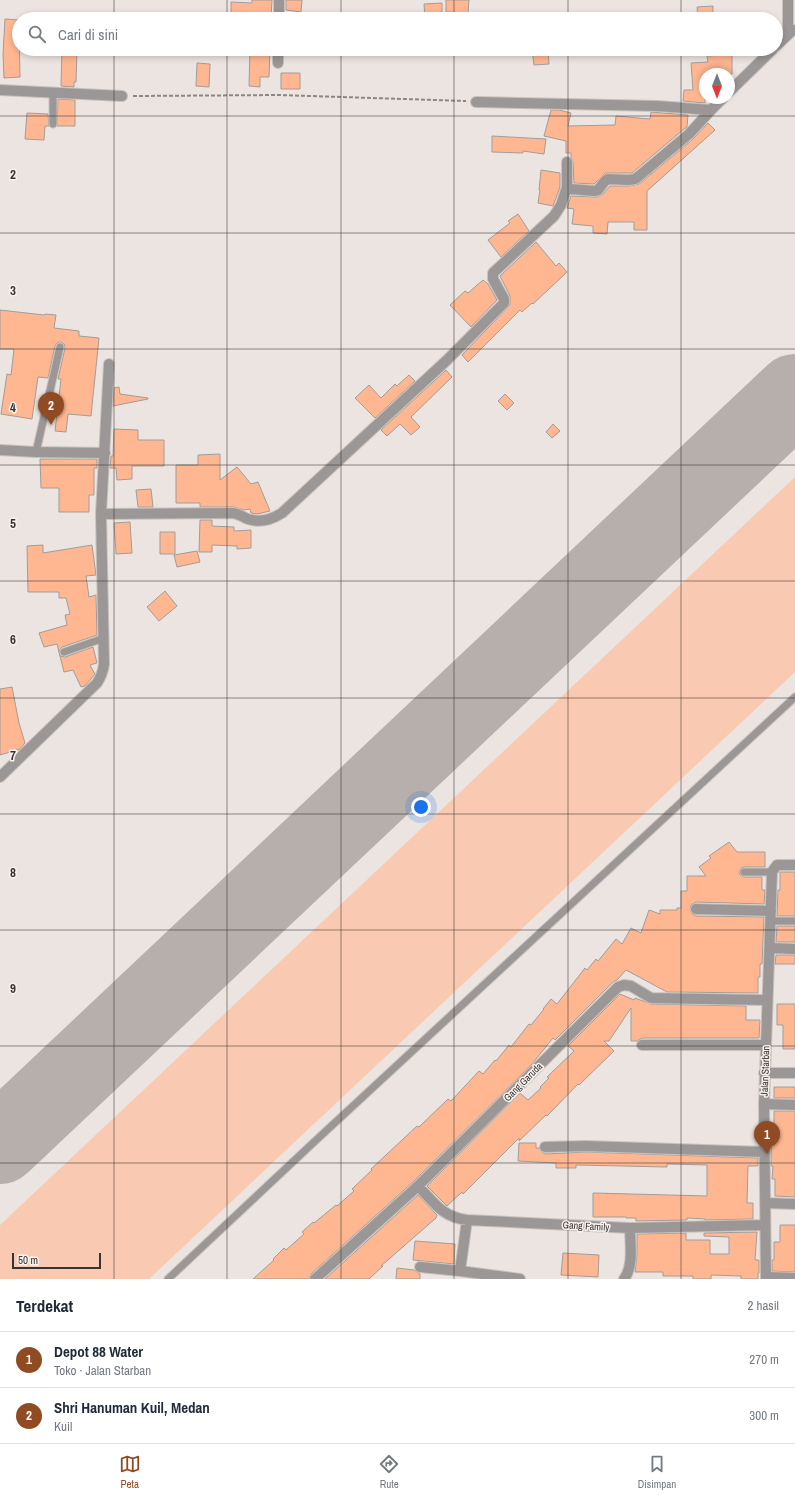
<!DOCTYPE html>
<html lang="id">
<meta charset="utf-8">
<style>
:root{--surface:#fff;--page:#f6f6f7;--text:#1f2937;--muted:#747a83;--line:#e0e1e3;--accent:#914b23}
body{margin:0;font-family:"Archivo Narrow",sans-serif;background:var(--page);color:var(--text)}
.compass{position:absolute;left:699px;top:68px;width:36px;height:36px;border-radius:50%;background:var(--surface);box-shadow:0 2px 6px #0003;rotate:180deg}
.scale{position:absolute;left:12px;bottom:10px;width:89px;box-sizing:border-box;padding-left:4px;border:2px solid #373432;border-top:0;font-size:11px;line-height:14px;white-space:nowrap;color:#373432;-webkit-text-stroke:3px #f9f1ed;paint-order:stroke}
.you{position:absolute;left:421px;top:807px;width:14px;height:14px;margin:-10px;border:3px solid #fff;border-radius:50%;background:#1a73e8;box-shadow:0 0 0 6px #1a73e833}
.badge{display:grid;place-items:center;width:26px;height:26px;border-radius:50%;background:var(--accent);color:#fff;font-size:13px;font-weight:700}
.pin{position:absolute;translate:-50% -33px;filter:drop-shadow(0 1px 2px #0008)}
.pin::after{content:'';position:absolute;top:21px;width:14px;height:12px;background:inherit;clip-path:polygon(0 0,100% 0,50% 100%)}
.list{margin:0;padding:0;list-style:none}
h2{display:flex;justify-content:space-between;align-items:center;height:52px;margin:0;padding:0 16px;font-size:17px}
h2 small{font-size:13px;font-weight:400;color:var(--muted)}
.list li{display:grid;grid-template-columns:26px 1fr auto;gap:12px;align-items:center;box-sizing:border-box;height:56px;padding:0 16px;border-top:1px solid var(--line)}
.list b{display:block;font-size:15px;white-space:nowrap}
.list p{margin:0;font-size:13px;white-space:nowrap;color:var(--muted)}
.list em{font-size:13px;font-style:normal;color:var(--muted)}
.icon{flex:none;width:22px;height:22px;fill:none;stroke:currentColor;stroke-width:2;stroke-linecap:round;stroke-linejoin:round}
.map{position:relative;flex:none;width:795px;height:1279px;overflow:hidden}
.search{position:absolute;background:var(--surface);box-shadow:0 2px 6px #0003;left:12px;right:12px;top:12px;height:44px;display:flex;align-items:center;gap:10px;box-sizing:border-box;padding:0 14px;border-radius:22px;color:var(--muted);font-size:15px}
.sheet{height:164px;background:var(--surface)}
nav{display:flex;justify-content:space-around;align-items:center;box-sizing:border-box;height:56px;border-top:1px solid var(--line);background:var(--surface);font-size:11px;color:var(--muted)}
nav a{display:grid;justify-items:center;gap:2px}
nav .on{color:var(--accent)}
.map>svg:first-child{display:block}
</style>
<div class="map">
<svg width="795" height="1279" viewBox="0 0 795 1279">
<rect width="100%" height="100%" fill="#ece4e0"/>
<path fill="#fac9b1" d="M795,477v195l-646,607h-149v-54z"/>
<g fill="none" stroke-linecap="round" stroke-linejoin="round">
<path stroke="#b6afac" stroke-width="80" d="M0,1144l795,-750"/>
</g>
<path fill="#ffb792" stroke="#a39c98" d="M252,0h20l-1,19h-20v-4l-20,-1v-12l21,1z
M286,0h16l-1,12 -15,-2z
M446,0h23l-1,13 -22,-1z
M442,3v16h-17l-1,-15z
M713,6v13h-15l-1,-12z
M5,19l14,1 1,57 -16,1 -1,-24z
M62,49l15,1 -1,32h-2v5l-13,-1z
M250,49h20l-1,28h-9v10l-11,-1z
M532,49h16l1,15 -15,1z
M723,50h9v24h-27v29l-22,-2 1,-11h9l-2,-27 17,-1 -1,-6 15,-1z
M197,63l13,1 -1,23 -13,-1z
M281,73h19v16h-19z
M58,99l17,1v26h-18z
M551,110h8l12,3 -3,13 47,-1 1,-9 34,3 1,-7 37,3 -1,12 -3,2 -52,44h-27l-11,11 -20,-1 -1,-21 -2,-5v-4h-5v-12l-22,-5z
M27,113l21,1 1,12h-4l-1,14 -19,-1z
M708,123l7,7 -68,61v39h-13v-8h-26l-1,12 -14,-1v-7l-21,-2 2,-15 -7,-1 4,-12 26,1 6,-3 7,-8h19l10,-2 54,-45z
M492,136l54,3 -2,15 -21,-3v2l-31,-1z
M541,170l19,3v14l-7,19 -15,-3 2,-13h-1z
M518,214l11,17 -28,26 -13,-17 22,-17 -2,-2z
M536,242l20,24 3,-3 8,9 -34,32 -1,-1 -10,9 -2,-2 -52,52 -6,-7 48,-50v-9l-10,-20z
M483,280l5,4 9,16 -26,27 -21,-22 15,-14 3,2z
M0,310l44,5 1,-1 11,1 -2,13 25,3v5l20,2 -8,78 -23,-2 -2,18 -11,-1 6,-52h-3l7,-31 -1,-4 -3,-2h-3l-3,4 -7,32 -10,-1 -6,42 -31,-5 6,-40 4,1 3,-26h-14z
M446,370l6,7 -41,40 9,10 -9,8 -11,-11 -13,12 -6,-6z
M409,375l6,6 -40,37 -20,-20 14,-13 12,13 14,-14 2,2z
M119,387l1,7 28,4v1l-35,7 1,-18z
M505,394l9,9 -7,7 -9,-9z
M553,424l7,7 -8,7 -6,-6z
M114,429l24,1v10h26v26h-32v13l-15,1 -1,-12h-6l1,-12h2z
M220,454v26l17,-13 14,17 7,-2 12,29 -13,3 -6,-1 -1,-4 -6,1 -10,-3h-34v-4h-24v-38h22v-10z
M40,459h57v9h-3v27h-5v17h-30v-24h-18z
M151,489l2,18h-15l-2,-17z
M200,520h12v6l22,1v4l17,-1v18l-14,1v-3l-25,-1v7h-13z
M130,522l2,31 -16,1 -2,-31z
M160,532h15v22h-15z
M43,545v8l49,-8 4,30 -10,1 3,21 7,-2 1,40 -35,12 -3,4 1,5 5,1 28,-10 4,16 -7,2 5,9 -10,12 -4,1 -8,-17 -9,2 -7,-28 -13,3 -5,-14 28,-8 -2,-10 5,-1 -4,-16h-7v-6h-31l-1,-46z
M197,551l3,11 -23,5 -3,-12z
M165,591l12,15 -18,15 -12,-14z
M12,687l7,36 6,20 -5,6 -20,6v-66z
M729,842l8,10h28v15h-21l-3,1 -2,4 1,3 4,2h18v13h3l-1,14 -68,-2 -5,3 -1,4 2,5 4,2 68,1 -2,47h-2v13h-2v16l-91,-1 -41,-22 -9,10 -4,2 -58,58 -2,-2 -21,26 -118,117 -103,93 -2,5h-56l21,-19 -1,-1 11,-11 2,2 18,-16 -2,-2 11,-10 1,1 22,-18 1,1 17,-15 -2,-2 20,-19 -1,-1 46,-43 2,1 29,-28 3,2 28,-30 4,3 12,-14 1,1 13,-16 2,2 18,-23 2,1 13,-16h-1l8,-10 6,5 28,-36 2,2 9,-11 2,2 18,-22 6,5 9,-16 10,5 8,-23 11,4v-4h17v-2h4v-17h6v-15h19l-7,-9 12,-9 -2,-2z
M780,872h15v44h-18l1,-26h2z
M777,926h18v16h-19z
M776,955h19v9h-20z
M620,994l14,6 1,-2 16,6 95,2v14h14l-1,18h-117l-5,3h-6v-33l-22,33h-5l10,10 -35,34 -1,-1 -31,32 -1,-1 -27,26v-3l-56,56 -1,-2 -15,14 -20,-20 93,-93 8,7 13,-12 -1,-1 9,-9 -2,-1 27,-26 -6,-5z
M777,1004h18v45h-12v-24h-6z
M774,1087h21v11h-21z
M774,1111h21v86l-20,-1v-17h-3l1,-13h-2v-30h3z
M519,1143h17v5h3l3,4 3,2 41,-2 172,6v8h-10l-1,37h6v16l-48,1v-1l-18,-1v2l-51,1v-3h-10v-1h-33v-24l114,3v-31l-40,-1v3l-91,-2v3h-20v-5l-38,-2z
M418,1195l19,20 -1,3 -55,48h2l-14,13h-44z
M780,1225h15v47l-23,-1v-11h2v-18h6z
M757,1232l-2,28h4v13h-1v6h-17v-3l-30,-1v4h-18v-3h-30v-4h-28l2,-17v-21l49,-1v7h24v14h19v-17l-25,-1v-3z
M415,1241l40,3 -1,20 -41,-4z
M563,1253l36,2 -1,22 -37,-2z
M397,1268l17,2 6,4v5h-24z"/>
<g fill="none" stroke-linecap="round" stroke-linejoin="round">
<defs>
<path id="service" d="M53,92v32
M36,452l24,-105
M64,652l40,-14
M744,872h28
M771,921h24
M168,1279l145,-136 482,-446"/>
<path id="minor" d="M788,0v34
M279,19v-19
M776,46l17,-16
M278,63v-14
M0,90l122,6
M729,92l44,-43
M476,102l181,4 54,4 12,-12
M567,190v-28
M0,450l36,2 69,1
M101,514l132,-1c6,1 10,4 15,6 12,4 23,1 34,-6l164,-152 58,-58v-4l-11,-20v-6l61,-57 7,-11 5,-15 4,-1 25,2 3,-1 7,-9 3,-2 20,1 7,-1 4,-3 50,-42 22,-24
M0,777l97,-94c4,-6 6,-11 7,-19l-3,-150 8,-150
M696,909l75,2
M770,948l25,1
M642,1045h123
M764,1073h31
M764,1104l31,1
M545,1147l41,-1 179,6
M418,1186c17,17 24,31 49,34l163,8 135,-3
M766,1203l29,1
M467,1220l-7,51 60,8
M420,1267l40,4
M766,1277l29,1
M315,1279l103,-93 200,-199 6,-2 7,1 20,12 116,2
M624,1279c10,-13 6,-35 6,-51
M766,1279l-2,-175 8,-232 5,-7h18"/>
</defs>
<use href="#service" stroke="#c8c1bd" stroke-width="9"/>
<use href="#minor" stroke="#c8c1bd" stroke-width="12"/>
<path stroke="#8c8784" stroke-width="2" stroke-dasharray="4 2" stroke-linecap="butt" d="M133,96l146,-1 187,6"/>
<use href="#service" stroke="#9b9796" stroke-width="7"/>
<use href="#minor" stroke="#9b9796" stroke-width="10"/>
</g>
<path fill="none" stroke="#373432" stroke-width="1" stroke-opacity="0.55" d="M114,0v19M227,0v19M341,0v19M454,0v19M568,0v19M681,0v19M114,49v1230M227,49v1230M341,49v1230M454,49v1230M568,49v1230M681,49v1230M0,116h795M0,233h795M0,349h795M0,465h795M0,581h795M0,698h795M0,814h795M0,930h795M0,1046h795M0,1163h795"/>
<g text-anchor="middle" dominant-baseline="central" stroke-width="3" stroke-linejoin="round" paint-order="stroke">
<g font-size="10" fill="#373432" stroke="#f9f1ed">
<text transform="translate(765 1071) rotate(-88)">Jalan Starban</text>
<text transform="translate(523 1082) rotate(-45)">Gang Garuda</text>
<text transform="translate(586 1226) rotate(3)">Gang Family</text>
</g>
</g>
<g font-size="13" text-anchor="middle" font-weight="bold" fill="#373432" stroke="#f9f1ed" stroke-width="3" stroke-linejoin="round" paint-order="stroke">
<text x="13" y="179">2</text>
<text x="13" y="295">3</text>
<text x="13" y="412">4</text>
<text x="13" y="528">5</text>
<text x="13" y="644">6</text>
<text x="13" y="760">7</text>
<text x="13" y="877">8</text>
<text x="13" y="993">9</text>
</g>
</svg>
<svg class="compass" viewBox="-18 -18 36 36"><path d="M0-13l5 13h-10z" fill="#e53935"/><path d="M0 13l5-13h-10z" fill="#747a83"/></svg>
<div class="scale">50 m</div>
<div class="you"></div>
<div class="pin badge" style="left:767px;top:1154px">1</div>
<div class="pin badge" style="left:51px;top:425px">2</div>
<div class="search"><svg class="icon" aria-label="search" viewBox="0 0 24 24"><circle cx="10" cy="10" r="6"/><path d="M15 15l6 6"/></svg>Cari di sini</div>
</div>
<section class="sheet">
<h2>Terdekat<small>2 hasil</small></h2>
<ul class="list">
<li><span class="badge">1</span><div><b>Depot 88 Water</b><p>Toko · Jalan Starban</p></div><em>270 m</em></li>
<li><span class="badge">2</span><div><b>Shri Hanuman Kuil, Medan</b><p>Kuil</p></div><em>300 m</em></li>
</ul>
</section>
<nav>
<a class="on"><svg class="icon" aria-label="map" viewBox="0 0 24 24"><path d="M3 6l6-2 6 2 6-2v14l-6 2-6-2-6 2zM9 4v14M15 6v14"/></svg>Peta</a>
<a><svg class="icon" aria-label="directions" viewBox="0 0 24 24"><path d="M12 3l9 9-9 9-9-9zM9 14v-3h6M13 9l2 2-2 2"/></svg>Rute</a>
<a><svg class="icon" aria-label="saved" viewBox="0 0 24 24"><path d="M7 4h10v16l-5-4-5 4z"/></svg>Disimpan</a>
</nav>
